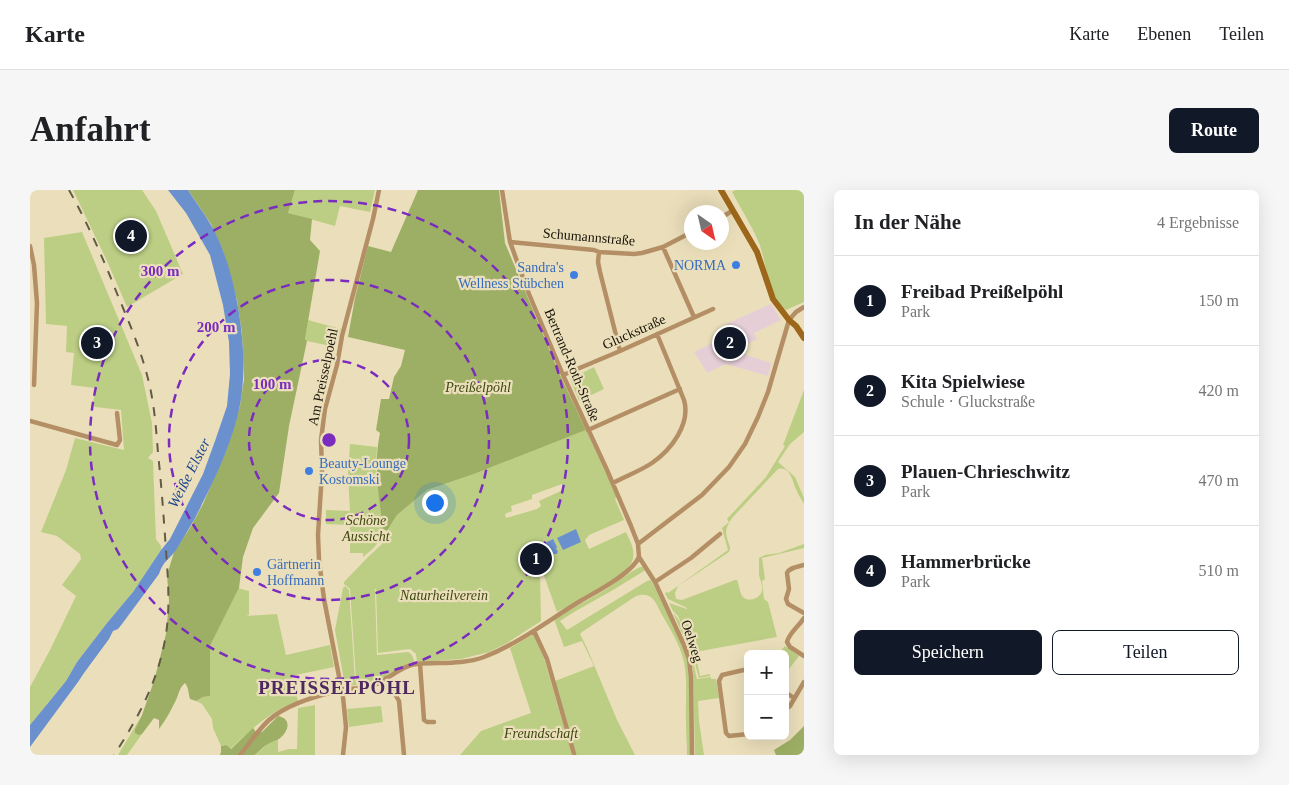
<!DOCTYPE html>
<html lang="de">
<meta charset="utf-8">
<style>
:root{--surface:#fff;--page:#f6f6f6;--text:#202124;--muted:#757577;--line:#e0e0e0;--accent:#111827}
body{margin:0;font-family:Georgia,serif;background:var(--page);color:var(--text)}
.controls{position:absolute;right:15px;bottom:15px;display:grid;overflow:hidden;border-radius:8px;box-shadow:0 5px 20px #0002}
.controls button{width:45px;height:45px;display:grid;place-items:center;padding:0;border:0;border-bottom:1px solid var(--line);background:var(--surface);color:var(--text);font:25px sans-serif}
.compass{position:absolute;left:654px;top:15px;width:45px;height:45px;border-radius:50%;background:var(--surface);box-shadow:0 5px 20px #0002;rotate:146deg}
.you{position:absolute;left:404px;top:312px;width:18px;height:18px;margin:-12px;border:4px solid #fff;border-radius:50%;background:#1a73e8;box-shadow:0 0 0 8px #1a73e833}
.badge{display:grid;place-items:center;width:32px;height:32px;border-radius:50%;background:var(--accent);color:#fff;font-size:16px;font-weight:700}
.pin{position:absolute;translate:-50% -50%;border:2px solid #fff;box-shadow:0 1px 5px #0006}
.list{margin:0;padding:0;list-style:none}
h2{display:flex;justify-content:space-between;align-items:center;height:65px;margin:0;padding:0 20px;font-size:21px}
h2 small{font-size:16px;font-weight:400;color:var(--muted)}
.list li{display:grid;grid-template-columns:32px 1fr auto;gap:15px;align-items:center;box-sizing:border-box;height:90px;padding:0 20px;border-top:1px solid var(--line)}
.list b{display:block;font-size:19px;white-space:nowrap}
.list p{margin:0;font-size:16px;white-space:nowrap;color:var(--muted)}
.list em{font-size:16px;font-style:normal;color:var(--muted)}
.actions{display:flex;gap:10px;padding:15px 20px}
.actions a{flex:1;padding:11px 0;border:1px solid var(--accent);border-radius:8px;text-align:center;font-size:18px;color:var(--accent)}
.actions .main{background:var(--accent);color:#fff}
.map{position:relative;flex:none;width:774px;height:565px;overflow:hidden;border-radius:8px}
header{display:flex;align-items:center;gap:30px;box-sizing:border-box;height:70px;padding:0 25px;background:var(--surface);border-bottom:1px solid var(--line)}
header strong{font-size:24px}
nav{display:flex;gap:28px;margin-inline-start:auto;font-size:18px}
.intro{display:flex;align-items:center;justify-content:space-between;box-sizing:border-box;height:120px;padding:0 30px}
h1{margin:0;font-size:35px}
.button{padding:12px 22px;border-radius:8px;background:var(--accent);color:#fff;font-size:18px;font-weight:700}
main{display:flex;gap:30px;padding:0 30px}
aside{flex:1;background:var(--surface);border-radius:8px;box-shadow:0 5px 20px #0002}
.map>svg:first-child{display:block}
</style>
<header>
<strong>Karte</strong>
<nav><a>Karte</a><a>Ebenen</a><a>Teilen</a></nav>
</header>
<div class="intro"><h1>Anfahrt</h1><a class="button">Route</a></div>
<main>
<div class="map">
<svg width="774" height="565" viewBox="0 0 774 565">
<rect width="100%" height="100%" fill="#ebdfbb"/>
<path fill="#e6ced7" d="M741,114l10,16 -27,13 3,6 -15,8 4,8 25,8 -3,13 -42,-12 -19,9 -13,-21 36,-18 -4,-10z"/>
<path fill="#bcce84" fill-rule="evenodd" d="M43,0h69l14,21 27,63 -56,33 -20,-46z
M265,0h80l-5,22 -30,-6 -5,20 -47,-13z
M705,0h69v112l-18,8c-18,-15 -19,-45 -27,-67 -7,-17 -18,-34 -27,-51z
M52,42l60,143 10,48 1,29 -5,6 5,3 3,78 5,7v4l-28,42 -26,31 -30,39 -11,19 -13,16 -23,28v-38l20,-37 26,-54 -14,-11 19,-26 -1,-5 -23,-18 -16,-4 25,-62 9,-32 49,12 -3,-40 -26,-3 -2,-3 2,-16 -24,-3 3,-32 -8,-1 1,-26 -21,-2 -2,-86z
M278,130l33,9 -6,18 -28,-6 -2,-2z
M564,177l10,22 -25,12 -9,-22z
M774,200v42l-14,12 -12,18 17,15 9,21v6c-3,-5 -6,-10 -8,-15 -4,-9 -6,-23 -18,-20l-46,49c-8,12 -7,16 -2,29v2l-1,3 -51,34 -3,7 1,6 6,1 53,-20h2c2,5 3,12 5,16 5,7 18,3 20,-5 1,-6 -2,-11 -3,-16 0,-5 0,-11 0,-17l6,-3 14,-2 25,-9v4l-42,10 3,21 -3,2 2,18 4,3 9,35 -82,15 5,24 10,-2v2l-11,2 -10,-35 -11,-27 -5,-5 -4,-8 18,6v-1l-19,-9 -3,-6 2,-1 1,1 60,-43 -6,-22 7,-6 -2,-3 39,-42 19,-31 -2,-1z
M556,240l31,67 -2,2 9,21 -35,15 -4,5 4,9 37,-17c4,9 9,17 7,27 -5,18 -59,44 -76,53l-15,-42 -2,1 1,50 -34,22 -18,9 -28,7 -44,3 -1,-8 -6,-5 -32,4 -2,-64h-1l2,66 31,-3c4,2 6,6 6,11l-34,17 -22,5 -2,-5 -6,-91 -6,-5v-2l23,-24 15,-14 5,-13 10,-16 30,-25 47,-16zM532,294l3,5 -26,12 2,5 -4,3 -31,9 -1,-4 7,-3 -1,-5 21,-7v-4z
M320,254l27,3 -1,22 7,60c-3,15 -9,19 -20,28v-4h-13v-28l-24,-1v-14l24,1 -2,-37z
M610,377h3l2,3 -1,1 -31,19 -39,22 -14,9 7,9 80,-49 4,-1 29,57 8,25 2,13 1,80h-4c0,-10 -1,-21 -1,-31 -1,-21 2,-42 -2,-62 -4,-18 -14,-33 -23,-49 -6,-12 -9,-22 -25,-17l-54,36 -2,2 7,14 30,72 18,35h-60l-20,-74 39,-15 -12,-25 -18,6 -10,-28 51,-29 26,-18z
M315,396l4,4 6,90 2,5 -12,1 -10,-56 8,-42z
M209,398l2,1 8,2v24l-3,1 31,-2 9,41 44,-10 4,22 -43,9 7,25c-29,11 -46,28 -68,48l-6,-4 -3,1 -8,-18 -1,-9 -10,-15 -6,-3 7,-4 7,-1v-50z
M643,423c14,13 20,47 24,66l14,-2v2h5l3,19 -21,3 1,20 5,34h-9l-2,-85c-3,-21 -12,-39 -20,-57z
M504,444l11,27 27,94h-112l21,-24 50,-18 -21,-65z
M755,456l14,10 -10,13 -4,-3v-12h-7z
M285,515v50h-60l13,-11 10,-5v13l11,-3h8l1,-41z
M351,516l2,16 -34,5 -2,-18z
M112,525l-7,14 4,6 3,-1 -15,21h-9z"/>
<path fill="#9daf64" d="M158,0h107l-7,23 24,6 -2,21 10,11 -15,88 2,2 -18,85 -10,67 -26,35 -10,29 -4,31 -29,58v50l-7,1 -7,4 -6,-2c-2,-6 -1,-11 -5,-16 -6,5 -6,11 -9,17 -5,10 -10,20 -17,29v-9l-5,-2 -12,16 -3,1 -4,-2v-4l7,-14 12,-34 12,-47 3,-33 -2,-26 7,-23 16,-24 13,-24 23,-53 14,-45 4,-27 -2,-46 -5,-33 -14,-49 -12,-27z
M388,0h81l6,53 55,132 26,55 -112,44 -47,16 -30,25 -10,16 -4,-2c-4,-32 -10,-63 -3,-96l-4,-3 5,-31h8l5,-22 7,-11 4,-16 -57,-13 7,-39 13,-52 23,6z
M248,526c15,3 10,16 1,23 -4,2 -8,3 -11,5 -5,3 -9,7 -13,11h-35l1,-3v-6l5,-1 5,4 22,-21 3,4h6z
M774,536v29h-28l-2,-5 16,-10z"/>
<path fill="#6b90ce" d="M138,0h20c7,11 16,23 23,35 26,45 39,129 29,180 -7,34 -22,68 -38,99 -7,16 -17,31 -26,46 -7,10 -13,11 -17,24l-37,50 -4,5 -5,2 -4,8 -25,34 -6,9 -48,65v-22l23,-28 13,-16 11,-19 30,-39 26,-31 28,-42 9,-11 33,-65 12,-33 12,-35 3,-32 -1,-32 -6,-37 -13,-50 -24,-42z
M546,339l5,13 -18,8 -6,-12z
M523,349l4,8 -1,2 2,2 -1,3h-4l-7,4 -3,-3 -3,2 -3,-6 3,-2 -1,-3z"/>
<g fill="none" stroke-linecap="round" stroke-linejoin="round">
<path stroke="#b48f65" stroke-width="4.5" d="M472,0l8,52 19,52 34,81 44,95 24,56 7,18 1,13 16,25 29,63 5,14 2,18 1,78
M692,27l10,-6
M480,52l84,8 5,2 35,2 8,-1 21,-6 29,-15
M0,56l4,19 3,38 -3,82
M633,57l31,70
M569,62l-1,10 2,10 20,79
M533,185l57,-24 93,-42
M0,231l87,24 3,-5 -3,-27
M558,240l92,-41
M583,293c13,-7 27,-12 39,-20 19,-13 39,-39 32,-63l-27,-66
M608,354l64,-49 27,-28 16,-23 13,-27 10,-25 21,-72 7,-8 8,-5
M774,375c-6,2 -14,2 -17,8l2,16 -3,10 2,5 16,9
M625,392l36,-24 29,-24
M774,428c-5,8 -15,15 -17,24l3,5 14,9
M504,441l13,28 27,95
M390,474l4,56 3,2h7
M718,479l-26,6 -3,6 7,52 3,3 19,-2
M356,488l-2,3v3l11,10 4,7 5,54
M755,502l9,6
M755,520l5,-4 14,-24
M210,565c9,-11 18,-25 29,-35 18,-16 50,-25 73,-30 10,-2 21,-1 30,-4 15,-5 28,-20 44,-22 23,-2 46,1 68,-7 36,-14 66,-38 98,-57 16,-9 50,-27 57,-43
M313,565l3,-28 -3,-30 -19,-98 -5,-39 -1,-25 4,-63 -1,-32 4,-31 12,-44 5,-29 31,-117 6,-29"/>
<path stroke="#9d671b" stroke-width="6" d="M691,0l36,62 16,47 16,21 7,6 8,12"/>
<path stroke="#625c46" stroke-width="2" stroke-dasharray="9 9" stroke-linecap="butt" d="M39,0c19,34 35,70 49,106 11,26 22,52 29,79 7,25 9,52 11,78 3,28 5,55 7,83 2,32 6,66 1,98 -7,45 -27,83 -52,121"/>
</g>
<g fill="none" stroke="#7b2cbf" stroke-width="2.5" stroke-dasharray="9 6">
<circle cx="299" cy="250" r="80"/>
<circle cx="299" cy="250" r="160"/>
<circle cx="299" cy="250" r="239"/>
</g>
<g fill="#3f7fe0" stroke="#ebdfbb" stroke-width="2">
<circle cx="706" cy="75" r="5"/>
<circle cx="544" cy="85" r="5"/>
<circle cx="279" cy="281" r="5"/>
<circle cx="227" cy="382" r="5"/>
</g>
<g text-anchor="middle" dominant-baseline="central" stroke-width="4.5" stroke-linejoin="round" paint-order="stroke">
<g font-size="14" fill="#171306" stroke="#ebdfbb">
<text transform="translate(559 47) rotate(5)">Schumannstraße</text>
<text transform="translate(604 142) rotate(-24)">Gluckstraße</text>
<text transform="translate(542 175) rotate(67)">Bertrand-Roth-Straße</text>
<text transform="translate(293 187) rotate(-78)">Am Preisselpoehl</text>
<text transform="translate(662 451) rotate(72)">Oelweg</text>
</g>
<g font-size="14" fill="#366cbe" stroke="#ebdfbb" text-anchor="end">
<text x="696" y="75">NORMA</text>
<text x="534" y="77">Sandra's<tspan x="534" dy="16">Wellness Stübchen</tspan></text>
<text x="289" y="273" text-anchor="start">Beauty-Lounge<tspan x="289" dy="16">Kostomski</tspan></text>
<text x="237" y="374" text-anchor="start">Gärtnerin<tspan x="237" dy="16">Hoffmann</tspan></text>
</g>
<g font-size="14" font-style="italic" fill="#3c470e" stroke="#ebdfbb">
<text x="448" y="197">Preißelpöhl</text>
<text x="336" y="330">Schöne<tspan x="336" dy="16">Aussicht</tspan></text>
<text x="414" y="405">Naturheilverein</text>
<text x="511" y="543">Freundschaft</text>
</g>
<g font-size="15" font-style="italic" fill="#1b4590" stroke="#ebdfbb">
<text transform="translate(159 283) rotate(-63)">Weiße Elster</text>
</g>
<g font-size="19" font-weight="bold" letter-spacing="1" fill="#4e285f" stroke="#ebdfbb">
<text x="307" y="497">PREISSELPÖHL</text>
</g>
</g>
<circle cx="299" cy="250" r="8" fill="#7b2cbf" stroke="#ebdfbb" stroke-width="2.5"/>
<g font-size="15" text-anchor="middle" font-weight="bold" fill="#7b2cbf" stroke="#ebdfbb" stroke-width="4.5" stroke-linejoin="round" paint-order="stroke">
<text x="130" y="86">300 m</text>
<text x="186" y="142">200 m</text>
<text x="242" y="199">100 m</text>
</g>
</svg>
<div class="controls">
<button>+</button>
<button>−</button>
</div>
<svg class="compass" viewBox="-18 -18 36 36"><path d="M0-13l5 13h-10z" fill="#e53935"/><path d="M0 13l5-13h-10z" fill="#757577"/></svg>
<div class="you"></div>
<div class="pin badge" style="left:506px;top:369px">1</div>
<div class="pin badge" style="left:700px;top:153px">2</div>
<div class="pin badge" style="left:67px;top:153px">3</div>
<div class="pin badge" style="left:101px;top:46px">4</div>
</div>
<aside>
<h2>In der Nähe<small>4 Ergebnisse</small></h2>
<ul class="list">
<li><span class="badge">1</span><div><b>Freibad Preißelpöhl</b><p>Park</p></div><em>150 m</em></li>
<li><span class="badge">2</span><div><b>Kita Spielwiese</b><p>Schule · Gluckstraße</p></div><em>420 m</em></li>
<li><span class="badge">3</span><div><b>Plauen-Chrieschwitz</b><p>Park</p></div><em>470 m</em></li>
<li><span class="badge">4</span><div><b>Hammerbrücke</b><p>Park</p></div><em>510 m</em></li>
</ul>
<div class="actions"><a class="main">Speichern</a><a>Teilen</a></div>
</aside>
</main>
